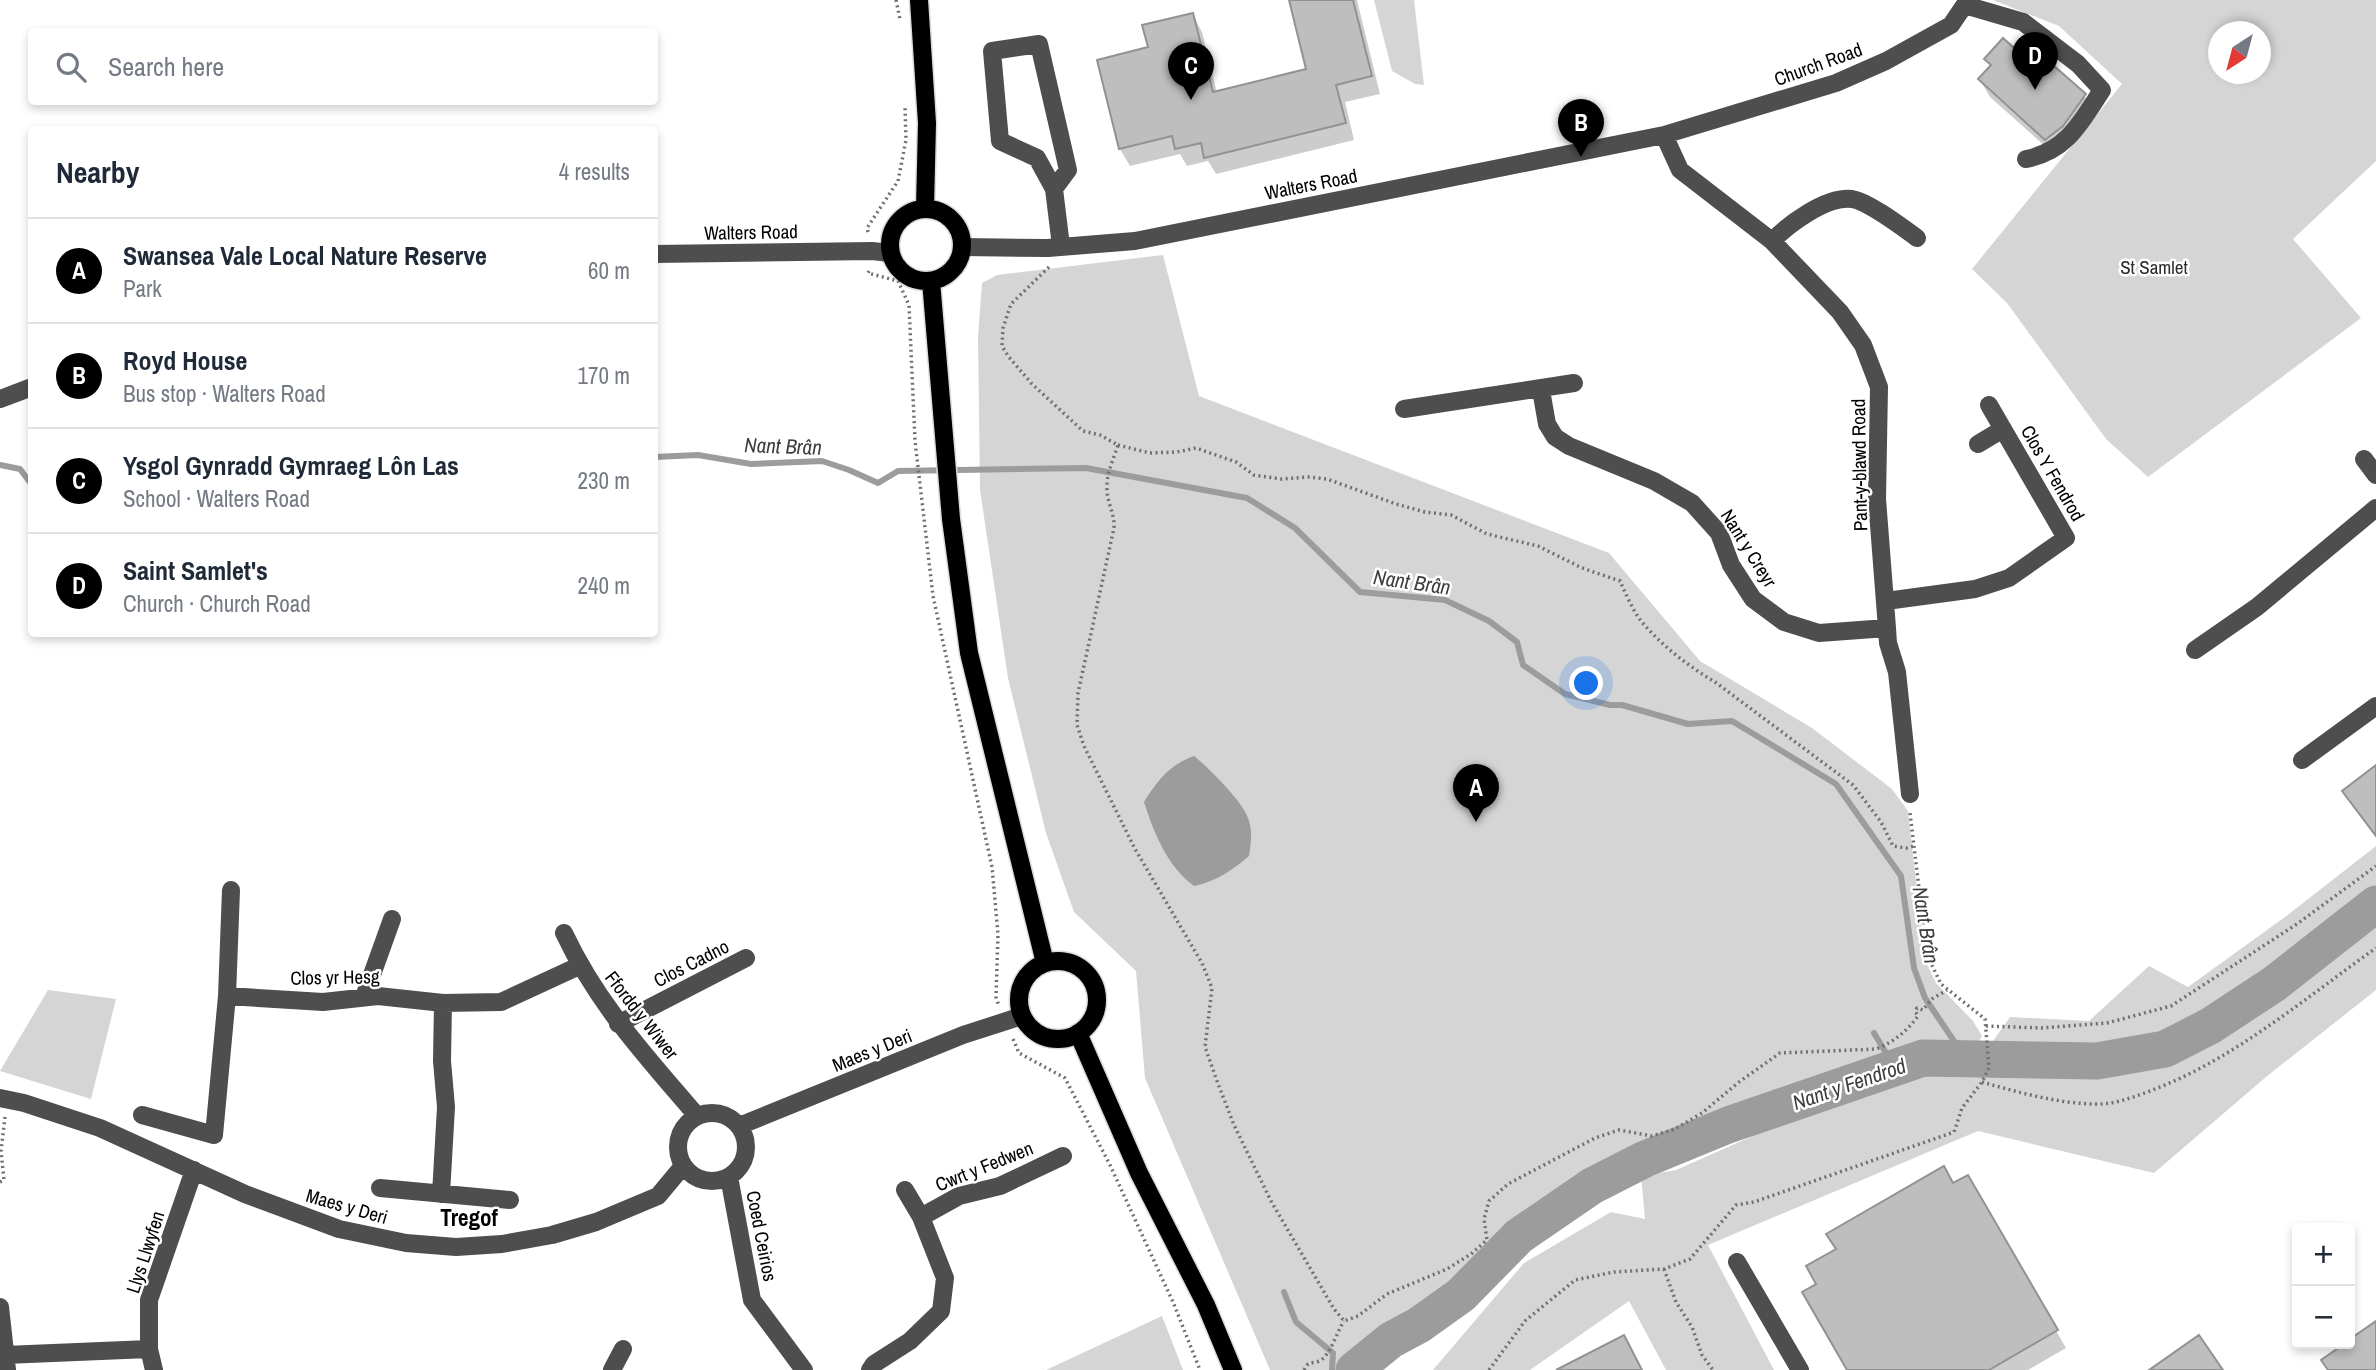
<!DOCTYPE html>
<meta charset="utf-8">
<style>
:root{--surface:#fff;--page:#f2f2f3;--text:#1f2937;--muted:#747a83;--line:#e0e1e3;--accent:#000}
body{margin:0;font-family:"Archivo Narrow",sans-serif;background:var(--page);color:var(--text)}
.controls{position:absolute;right:21px;bottom:21px;display:grid;overflow:hidden;border-radius:7px;box-shadow:0 4px 10px #0003}
.controls button{width:63px;height:63px;display:grid;place-items:center;padding:0;border:0;border-bottom:2px solid var(--line);background:var(--surface);color:var(--text);font:35px sans-serif}
.compass{position:absolute;left:2208px;top:21px;width:63px;height:63px;border-radius:50%;background:var(--surface);box-shadow:0 4px 10px #0003;rotate:216deg}
.you{position:absolute;left:1587px;top:684px;width:24px;height:24px;margin:-18px;border:5px solid #fff;border-radius:50%;background:#1a73e8;box-shadow:0 0 0 10px #1a73e833}
.badge{display:grid;place-items:center;width:46px;height:46px;border-radius:50%;background:var(--accent);color:#fff;font-size:23px;font-weight:700}
.pin{position:absolute;translate:-50% -58px;filter:drop-shadow(0 2px 4px #0008)}
.pin::after{content:'';position:absolute;top:37px;width:24px;height:21px;background:inherit;clip-path:polygon(0 0,100% 0,50% 100%)}
.list{margin:0;padding:0;list-style:none}
h2{display:flex;justify-content:space-between;align-items:center;height:91px;margin:0;padding:0 28px;font-size:30px}
h2 small{font-size:23px;font-weight:400;color:var(--muted)}
.list li{display:grid;grid-template-columns:46px 1fr auto;gap:21px;align-items:center;box-sizing:border-box;height:105px;padding:0 28px;border-top:2px solid var(--line)}
.list b{display:block;font-size:26px;white-space:nowrap}
.list p{margin:0;font-size:23px;white-space:nowrap;color:var(--muted)}
.list em{font-size:23px;font-style:normal;color:var(--muted)}
.icon{flex:none;width:38px;height:38px;fill:none;stroke:currentColor;stroke-width:2;stroke-linecap:round;stroke-linejoin:round}
.map{position:relative;flex:none;width:2376px;height:1370px;overflow:hidden}
.search{position:absolute;background:var(--surface);box-shadow:0 4px 10px #0003;left:28px;top:28px;width:630px;height:77px;display:flex;align-items:center;gap:18px;box-sizing:border-box;padding:0 24px;border-radius:7px;color:var(--muted);font-size:26px}
.panel{position:absolute;background:var(--surface);box-shadow:0 4px 10px #0003;left:28px;top:126px;width:630px;height:511px;border-radius:7px}
.map>svg:first-child{display:block}
</style>
<div class="map">
<svg width="2376" height="1370" viewBox="0 0 2376 1370">
<rect width="100%" height="100%" fill="#fff"/>
<path fill="#d5d5d5" fill-rule="evenodd" d="M1374,0h40l10,85 -9,-1 -23,-13z
M1993,0h383v161l-83,78 68,79 -213,159 -42,-38 -99,-136 -35,-34 150,-185 -63,-58zM2218,32h42v42h-42z
M1163,255l36,141 410,157 91,108 112,67 80,61 16,22 17,149 11,23 37,38 9,15 -10,17 -52,2 -216,76 -85,36 -69,39 -62,49 -36,38 -60,40 -48,37h-74l-125,-292 -9,-107 -62,-59 -28,-79 -38,-155 -28,-188 -2,-154 4,-53 15,-8z
M2376,846v144l-110,87 -112,96 -176,-42 -270,114 66,125h-108l-37,-69 -99,69h-97l91,-107 87,-51 34,7 -4,-43 35,-6 194,-86 69,-20 37,1 34,-48 79,4 60,-55 39,21 97,-70z
M48,990l68,9 -25,100 -91,-28z
M1162,1316l21,54h-137z"/>
<path fill="#9c9c9c" d="M1194,756c14,11 49,46 54,62 5,13 3,24 1,38 -18,15 -32,25 -55,30 -27,-20 -40,-53 -50,-84 14,-22 25,-37 50,-46z"/>
<path fill="#0003" d="M1291,0h66l23,94 -35,8 9,38 -138,34 -8,-13 -21,5 -7,-12 -50,12 -10,-17 -21,-88 51,-13 43,-33 9,17 15,61 91,-23z
M2021,56l63,39 10,18 -38,43 -66,-59 -10,-17 11,-13 -5,-8z
M1967,1177l99,171 -38,22h-179l104,-184z"/>
<g fill="none" stroke-linecap="round" stroke-linejoin="round">
<path stroke="#9c9c9c" stroke-width="6" d="M654,457l44,-2 53,9 71,-3 27,9 29,13 20,-12 188,-3 161,30 48,30 65,64 85,8 44,21 28,21 6,23 42,29 45,11h12l66,19 44,-3 104,63 65,92 13,92 11,30 33,49 15,11
M0,465l20,4 12,16
M1874,1033l21,35
M1284,1292l12,30 37,31 -1,17
M1419,1325l4,12"/>
<path stroke="#9c9c9c" stroke-width="37" d="M1354,1370l37,-30 28,-15 42,-30 58,-59 73,-50 53,-27 83,-34 195,-67 174,3 68,-12 45,-23 64,-42 102,-80"/>
</g>
<path fill="#bebebe" stroke="#929292" stroke-width="2" d="M1289,0h64l19,76 -36,9 10,38 -142,35 -3,-15 -26,6 -3,-13 -53,13 -22,-89 51,-13 -6,-22 51,-12 20,79 93,-23z
M2003,38l18,16 8,-10 57,50 -23,32 -18,14 -67,-61 13,-14 -7,-6z
M2376,765v71l-34,-45z
M1944,1166l9,17 15,-8 90,155 -69,40h-142l-45,-78 14,-8 -10,-18 30,-17 -10,-15z
M2376,1321v49h-48l-7,-10 23,-16h6v-5z
M1624,1335l18,35h-86z
M2199,1335l24,35h-74z"/>
<g fill="none" stroke-linecap="round" stroke-linejoin="round">
<defs>
<path id="major" d="M919,0l8,123 -2,85
M890 245a36 36 0 1 1 72 0a36 36 0 1 1-72 0Z
M931,281l20,238 18,134 76,310
M1019 1000a39 39 0 1 1 78 0a39 39 0 1 1-78 0Z
M1078,1033l61,140 67,132 27,65"/>
</defs>
<use href="#major" stroke="#dbdbdb" stroke-width="21"/>
<path stroke="#707070" stroke-width="3.5" stroke-dasharray="2 3.5" stroke-linecap="butt" d="M896,0l4,19
M868,232l-1,-4 31,-47 8,-41 -1,-34
M1049,267l-38,37 -8,24 -1,18 6,10 24,28 51,47 17,4 18,10c-4,13 -12,29 -11,44 0,14 8,25 7,39l-36,165 -1,32 7,21 51,103 67,114 10,25 -7,59 12,34 17,44 37,76 63,108 10,12 14,-5 29,-22 60,-25 24,-15 16,-14 -3,-21 5,-18 19,-17 87,-46 24,-8 33,6 23,-7 27,-16 37,-31 41,-29 96,-4c18,-7 31,-18 42,-33l-3,-5 2,-3 6,2 9,-11 15,-9
M869,271l-1,2 30,8 11,24 6,136 18,155 59,271 6,67 -2,63 3,9
M1118,445l32,8 27,-1 19,-4 40,14 18,13 27,4 28,-2 18,2 69,25 29,8 26,3 36,19 51,12 44,22 38,13c6,13 12,28 21,40 20,24 47,45 74,61l138,103 28,37 12,24 13,2 8,-2
M1986,1026l55,2 66,-5 64,-17 126,-82 79,-58
M1013,1039l6,14 46,25 45,87 63,137 27,68
M1982,1082c35,10 74,21 111,22 20,1 38,-6 57,-13 83,-31 154,-92 226,-143
M0,1182l4,-2 -3,-29 4,-34
M1664,1269l12,33 16,25 10,28 11,15
M1304,1370l4,-6c3,-2 7,-1 11,-3 11,-4 18,-30 25,-40
M1489,1370l36,-49 50,-41 39,-8 50,-3 26,-10 46,-54 18,-3 200,-70 8,-24 20,-26 7,-14 -4,-49 -44,-35 -14,-29 -17,-142"/>
<path stroke="#4e4e4e" stroke-width="18" d="M1965,5l58,17 55,42 24,26c-21,32 -35,61 -76,69
M1664,135l16,35 92,71 68,71 23,33 16,42 -2,112 10,129 1,15 9,29 13,122
M1054,189l14,-19 -29,-126 -47,7 8,90 37,17 17,31 7,57
M1772,241c17,-17 54,-45 80,-42 17,3 50,28 65,39
M962,247l86,1 87,-7 529,-106 172,-52 50,-22 65,-36 17,-25
M654,254l218,-3 18,2
M1541,390l6,34 8,13 14,9 85,35 38,22 27,30 12,32 22,34 31,23 35,11 68,-5
M0,399l32,-12
M1404,409l170,-26
M1978,444l25,-15
M2364,459l12,16
M1886,601l89,-12 34,-11 57,-40 -77,-133
M2195,650l62,-43 119,-99
M2302,760l74,-54
M231,890l-4,106 96,6 55,-6 65,7 58,-1 78,-36
M564,933c34,72 82,123 133,183
M364,997l28,-78
M618,1024l128,-66
M0,1098l24,5 76,25 145,66 94,35 67,14 50,4 46,-3 50,-9 44,-13 62,-26 25,-30
M678 1147a34 34 0 1 1 68 0a34 34 0 1 1-68 0Z
M142,1115l72,20 13,-139
M739,1126l224,-91 59,-19
M729,1177l23,123 52,70
M380,1188l130,12
M441,1194l5,-87 -4,-46 1,-58
M921,1217l38,-21 41,-10 63,-30
M1737,1262l63,108
M0,1307l7,63
M5,1355l144,-6
M154,1370l-5,-21v-49l45,-130
M612,1370l11,-21
M870,1370l4,-6 36,-23 31,-30 4,-33 -24,-61 -16,-27"/>
<use href="#major" stroke="#000" stroke-width="18"/>
</g>
<g text-anchor="middle" dominant-baseline="central" stroke-width="5" stroke-linejoin="round" paint-order="stroke">
<g font-size="19" fill="#000" stroke="#fff">
<text transform="translate(1818 64) rotate(-20)">Church Road</text>
<text transform="translate(1311 184) rotate(-11)">Walters Road</text>
<text transform="translate(751 232) rotate(-1)">Walters Road</text>
<text transform="translate(1859 465) rotate(-91)">Pant-y-blawd Road</text>
<text transform="translate(2053 473) rotate(60)">Clos Y Fendrod</text>
<text transform="translate(1749 548) rotate(58)">Nant y Creyr</text>
<text transform="translate(691 963) rotate(-27)">Clos Cadno</text>
<text transform="translate(335 977) rotate(-1)">Clos yr Hesg</text>
<text transform="translate(642 1015) rotate(52)">Ffordd y Wiwer</text>
<text transform="translate(872 1050) rotate(-22)">Maes y Deri</text>
<text transform="translate(984 1166) rotate(-22)">Cwrt y Fedwen</text>
<text transform="translate(347 1206) rotate(16)">Maes y Deri</text>
<text transform="translate(762 1236) rotate(79)">Coed Ceirios</text>
<text transform="translate(145 1252) rotate(-72)">Llys Llwyfen</text>
</g>
<g font-size="19" fill="#2c2c2c" stroke="#fff">
<text x="2154" y="267">St Samlet</text>
</g>
<g font-size="21" font-style="italic" fill="#3d3d3d" stroke="#fff">
<text transform="translate(783 446) rotate(2)">Nant Brân</text>
<text transform="translate(1412 582) rotate(8)">Nant Brân</text>
<text transform="translate(1926 925) rotate(81)">Nant Brân</text>
<text transform="translate(1849 1084) rotate(-19)">Nant y Fendrod</text>
</g>
<g font-size="23" font-weight="bold" fill="#000" stroke="#fff">
<text x="469" y="1217">Tregof</text>
</g>
</g>
</svg>
<div class="controls">
<button>+</button>
<button>−</button>
</div>
<svg class="compass" viewBox="-18 -18 36 36"><path d="M0-13l5 13h-10z" fill="#e53935"/><path d="M0 13l5-13h-10z" fill="#747a83"/></svg>
<div class="you"></div>
<div class="pin badge" style="left:1476px;top:822px">A</div>
<div class="pin badge" style="left:1581px;top:157px">B</div>
<div class="pin badge" style="left:1191px;top:100px">C</div>
<div class="pin badge" style="left:2035px;top:90px">D</div>
<div class="search"><svg class="icon" aria-label="search" viewBox="0 0 24 24"><circle cx="10" cy="10" r="6"/><path d="M15 15l6 6"/></svg>Search here</div>
<section class="panel">
<h2>Nearby<small>4 results</small></h2>
<ul class="list">
<li><span class="badge">A</span><div><b>Swansea Vale Local Nature Reserve</b><p>Park</p></div><em>60 m</em></li>
<li><span class="badge">B</span><div><b>Royd House</b><p>Bus stop · Walters Road</p></div><em>170 m</em></li>
<li><span class="badge">C</span><div><b>Ysgol Gynradd Gymraeg Lôn Las</b><p>School · Walters Road</p></div><em>230 m</em></li>
<li><span class="badge">D</span><div><b>Saint Samlet's</b><p>Church · Church Road</p></div><em>240 m</em></li>
</ul>
</section>
</div>
